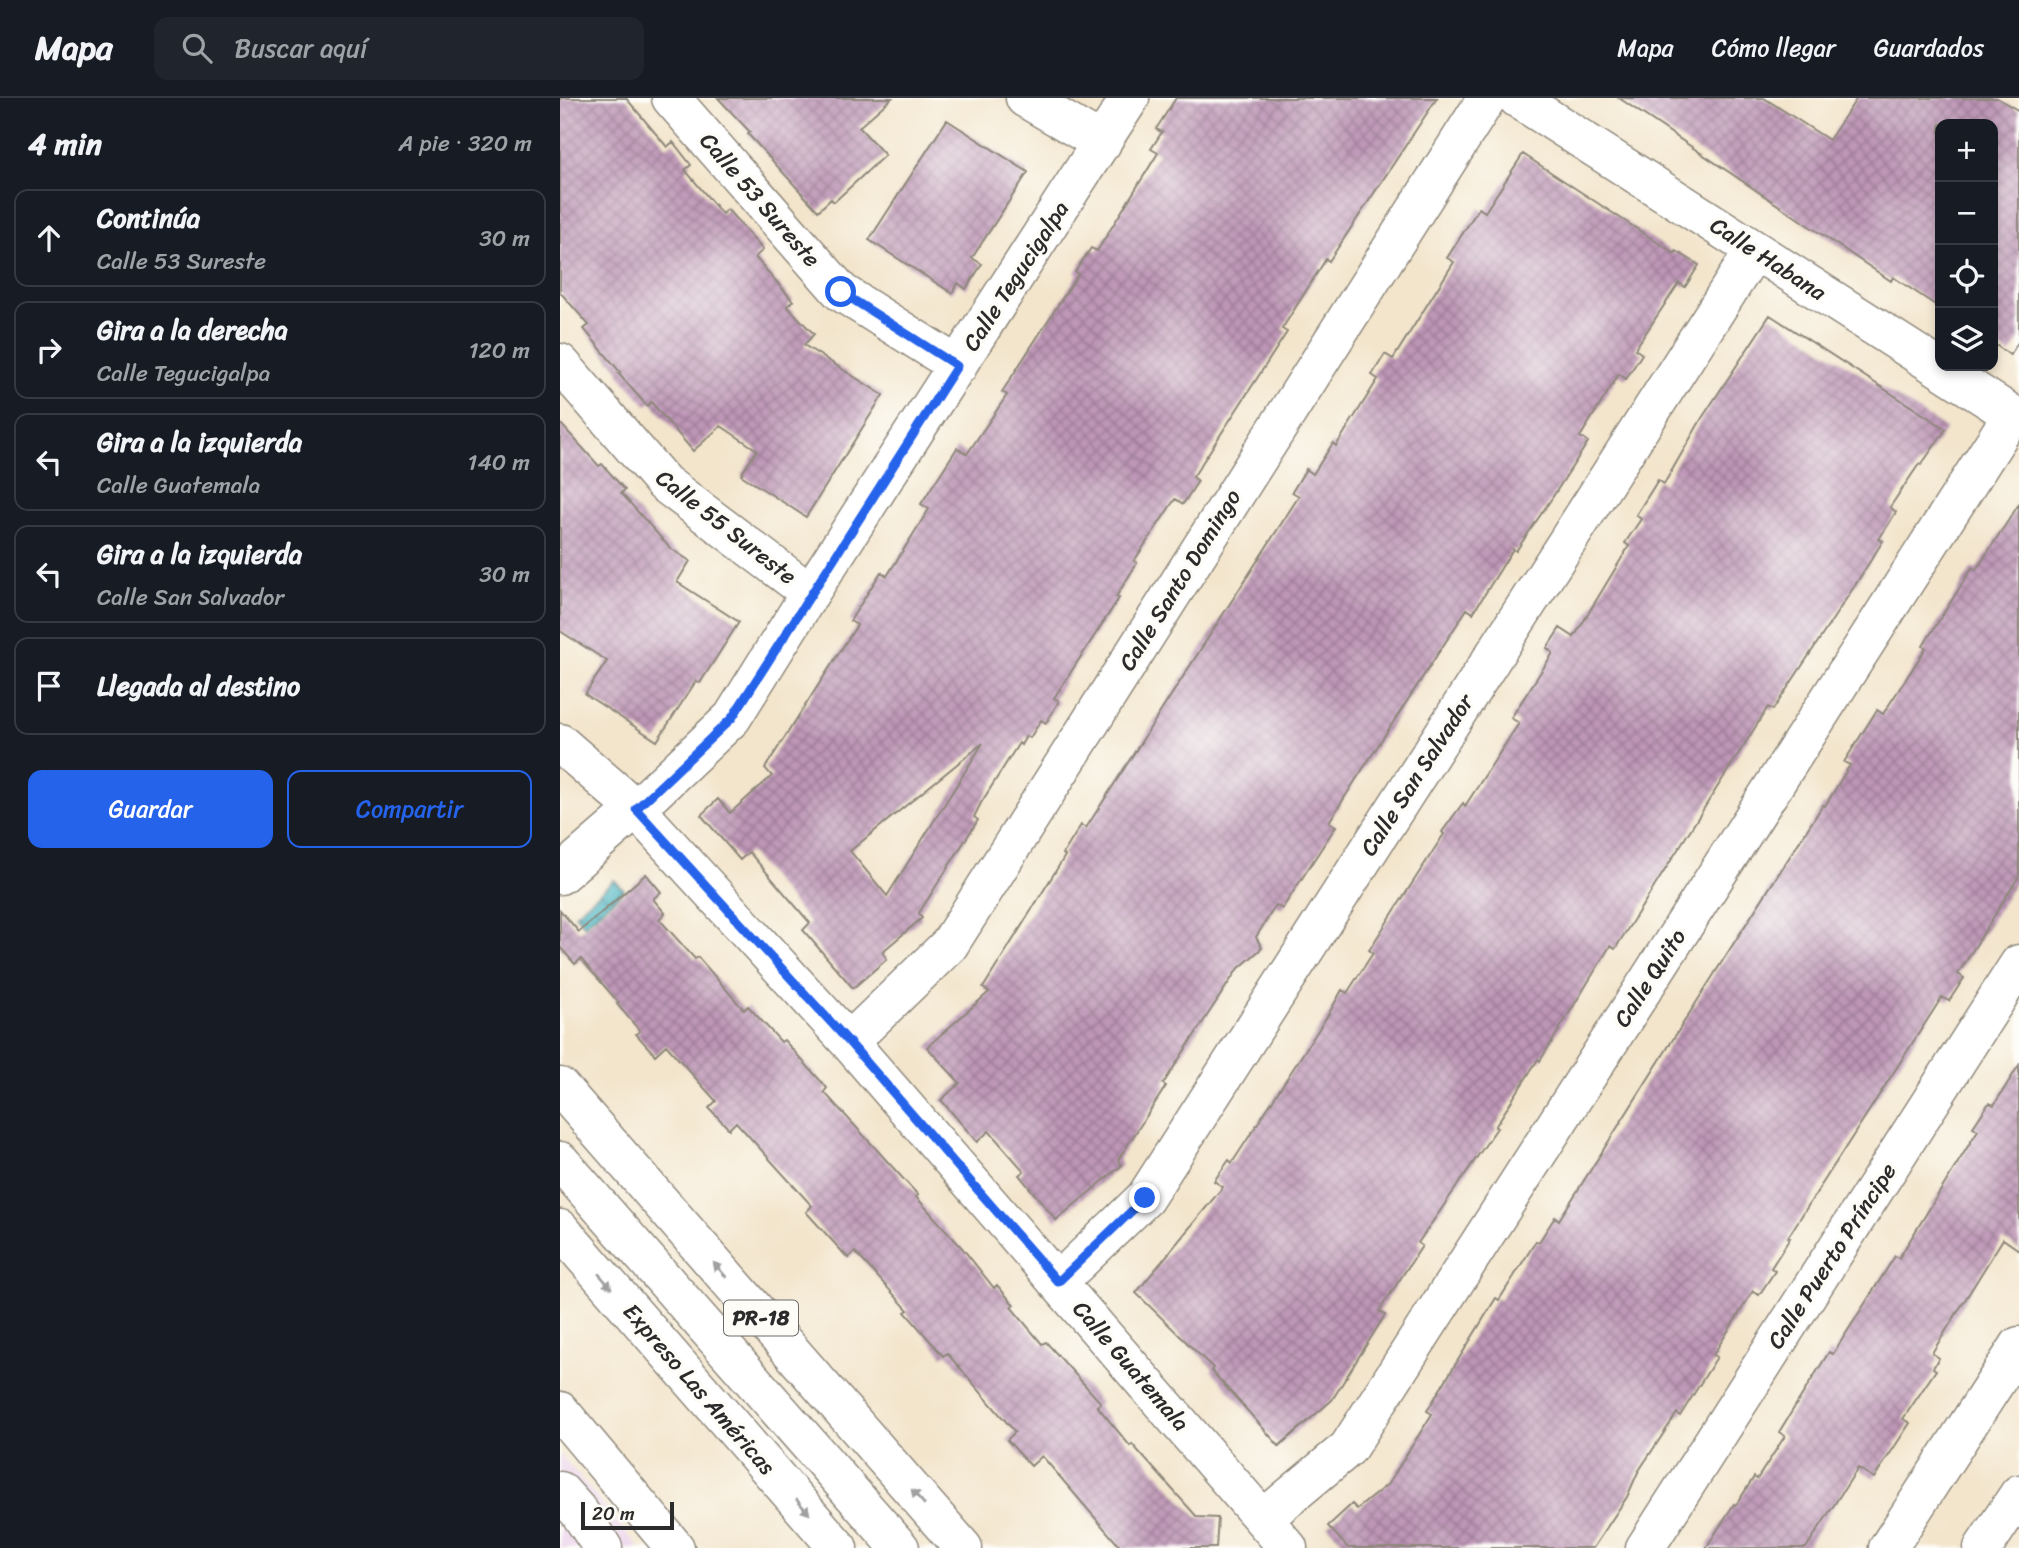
<!DOCTYPE html>
<html lang="es">
<meta charset="utf-8">
<style>
:root{--surface:#171b24;--page:#20242c;--text:#f1f3f6;--muted:#9ea1a6;--line:#363941;--accent:#2563eb}
body{margin:0;font-family:Sriracha,sans-serif;background:var(--page);color:var(--text)}
.controls{position:absolute;right:21px;top:21px;display:grid;overflow:hidden;border-radius:14px;box-shadow:0 4px 10px #0003}
.controls button{width:63px;height:63px;display:grid;place-items:center;padding:0;border:0;border-bottom:2px solid var(--line);background:var(--surface);color:var(--text);font:35px sans-serif}
.scale{position:absolute;left:21px;bottom:18px;width:93px;box-sizing:border-box;padding-left:7px;border:4px solid #2b2b2b;border-top:0;font-size:19px;line-height:24px;white-space:nowrap;color:#2b2b2b;-webkit-text-stroke:5px #fdfcf7;paint-order:stroke}
.stop{position:absolute;width:21px;height:21px;margin:-16px;border:5px solid #2563eb;border-radius:50%;background:#fff}
.stop.end{background:#2563eb;border-color:#fff;box-shadow:0 2px 7px #0008}
.list{margin:0;padding:0;list-style:none}
h2{display:flex;justify-content:space-between;align-items:center;height:91px;margin:0;padding:0 28px;font-size:30px}
h2 small{font-size:23px;font-weight:400;color:var(--muted)}
.list li{display:grid;grid-template-columns:46px 1fr auto;gap:21px;align-items:center;box-sizing:border-box;height:98px;margin:0 14px 14px;padding:0 14px;border:2px solid var(--line);border-radius:14px}
.list b{display:block;font-size:26px;white-space:nowrap}
.list p{margin:0;font-size:23px;white-space:nowrap;color:var(--muted)}
.list em{font-size:23px;font-style:normal;color:var(--muted)}
.actions{display:flex;gap:14px;padding:21px 28px}
.actions a{flex:1;padding:16px 0;border:2px solid var(--accent);border-radius:14px;text-align:center;font-size:24px;color:var(--accent)}
.actions .main{background:var(--accent);color:#fff}
.icon{flex:none;width:38px;height:38px;fill:none;stroke:currentColor;stroke-width:2;stroke-linecap:round;stroke-linejoin:round}
.map{position:relative;flex:none;width:1459px;height:1450px;overflow:hidden}
header{display:flex;align-items:center;gap:42px;box-sizing:border-box;height:98px;padding:0 35px;background:var(--surface);border-bottom:2px solid var(--line)}
header strong{font-size:33px}
nav{display:flex;gap:38px;margin-inline-start:auto;font-size:24px}
.search{width:490px;height:63px;background:var(--page);display:flex;align-items:center;gap:18px;box-sizing:border-box;padding:0 24px;border-radius:14px;color:var(--muted);font-size:26px}
main{display:flex}
aside{flex:1;background:var(--surface)}
.map>svg:first-child{display:block}
</style>
<header>
<strong>Mapa</strong>
<div class="search"><svg class="icon" aria-label="search" viewBox="0 0 24 24"><circle cx="10" cy="10" r="6"/><path d="M15 15l6 6"/></svg>Buscar aquí</div>
<nav><a>Mapa</a><a>Cómo llegar</a><a>Guardados</a></nav>
</header>
<main>
<aside>
<h2>4 min<small>A pie · 320 m</small></h2>
<ul class="list">
<li><svg class="icon" aria-label="ahead" viewBox="0 0 24 24"><path d="M12 20V5M6 11l6-6 6 6"/></svg><div><b>Continúa</b><p>Calle 53 Sureste</p></div><em>30 m</em></li>
<li><svg class="icon" aria-label="right" viewBox="0 0 24 24"><path d="M7 20v-9h11M14 6l5 5-5 5"/></svg><div><b>Gira a la derecha</b><p>Calle Tegucigalpa</p></div><em>120 m</em></li>
<li><svg class="icon" aria-label="left" viewBox="0 0 24 24"><path d="M17 20v-9H6M10 6l-5 5 5 5"/></svg><div><b>Gira a la izquierda</b><p>Calle Guatemala</p></div><em>140 m</em></li>
<li><svg class="icon" aria-label="left" viewBox="0 0 24 24"><path d="M17 20v-9H6M10 6l-5 5 5 5"/></svg><div><b>Gira a la izquierda</b><p>Calle San Salvador</p></div><em>30 m</em></li>
<li><svg class="icon" aria-label="arrive" viewBox="0 0 24 24"><path d="M6 21V4h12l-3 4 3 4H6"/></svg><div><b>Llegada al destino</b></div></li>
</ul>
<div class="actions"><a class="main">Guardar</a><a>Compartir</a></div>
</aside>
<div class="map">
<svg width="1459" height="1450" viewBox="0 0 1459 1450">
<defs>
<pattern id="water-waves" width="16" height="10" patternUnits="userSpaceOnUse" patternTransform="scale(1.75)"><rect width="16" height="10" fill="#41b0be"/><path d="M0 5q4-4 8 0t8 0" fill="none" stroke="#378f9b"/></pattern>
<pattern id="building-cross-hatch" width="8" height="8" patternUnits="userSpaceOnUse" patternTransform="scale(1.75)"><rect width="8" height="8" fill="#be97b7"/><path d="M0 0l8 8M0 8l8-8" fill="none" stroke="#9b7b95"/></pattern>
</defs>
<rect width="100%" height="100%" fill="#fdfcf7"/>
<filter id="ink" filterUnits="userSpaceOnUse"><feTurbulence type="fractalNoise" baseFrequency=".0143" numOctaves="2"/><feDisplacementMap in="SourceGraphic" scale="14" xChannelSelector="R" yChannelSelector="G"/><feConvolveMatrix kernelMatrix="1 2 1 2 8 2 1 2 1" color-interpolation-filters="sRGB"/></filter>
<filter id="wash" filterUnits="userSpaceOnUse"><feTurbulence type="fractalNoise" baseFrequency=".00686" numOctaves="4" result="noise"/><feDisplacementMap in="SourceGraphic" scale="28" xChannelSelector="R" yChannelSelector="G"/><feGaussianBlur stdDeviation="1.57" result="paint"/><feColorMatrix in="noise" values="0 0 0 0 0 0 0 0 0 0 0 0 0 0 0 0 0 1.4 0 .05"/><feComposite in="paint" operator="in"/></filter>
<g filter="url(#wash)">
<rect width="100%" height="100%" fill="#f3e5cc"/>
<path fill="#ebd1eb" d="M0,1356l79,94h-79z"/>
<path fill="url(#water-waves)" stroke="#366e74" stroke-width="2" d="M54,782l10,10 -40,35 -9,-11z"/>
<g id="blocks">
<path fill="url(#building-cross-hatch)" fill-rule="evenodd" d="M0,0h66l41,49 6,-5 18,23 -6,5 37,44 5,-5 36,41 -8,7 38,44 -6,5 27,28 -10,11 79,50 -77,122 -65,-42 16,-25 -36,-24 -28,25 -42,-49 -4,4 -29,-33 2,-1 -36,-43 5,-4 -29,-33z
M158,0h174l-33,29 26,28 -51,47 -3,-3 -13,12 -70,-77 2,-2z
M616,0h261l-108,163 -3,-2 -44,70 5,3 -94,145 5,4 -15,23 -8,-5 -41,62 3,2 -21,34 3,1 -65,100 5,3 -13,22 -5,-3 -11,18 -4,-2 -5,9 -2,-2 -38,60 -7,14 4,3 -59,93 3,5 -40,34 5,7 -34,29 -50,-58 7,-7 -61,-71 -9,8 -39,-45 17,-16 12,14 42,-37 -7,-8 92,-143 -7,-4 31,-49 6,4 42,-67 -8,-5 36,-56 10,6 40,-59 -5,-3 76,-118 -3,-2 16,-24 6,3 61,-98 -7,-4 11,-17 -6,-3zM423,645l-96,153 -37,-45z
M1059,0h145l65,42 28,-42h140l22,13v230l-9,14 -17,-12v-219h-53v184l-47,-31 -2,4z
M387,22l81,52 -56,86 10,6 -16,25 -8,-6 -6,10 -83,-53z
M963,56l152,100 1,-3 23,14 -14,22 -6,-4 -44,66 7,5 -16,25 -7,-5 -39,63 8,5 -36,56 -36,53 -3,-2 -40,64 -6,-4 -112,172 -26,41 7,4 -15,23 -39,60 -6,-4 -20,32 6,11 -25,22 -36,55 -38,59 3,2 -48,74 4,5 -66,55 -37,-45 5,-4 -35,-40 -12,11 -36,-42 19,-17 -33,-36 62,-55 -6,-4 82,-132 -2,-2 18,-29 5,3 213,-332 -7,-4 14,-23 7,5 20,-31 3,3 42,-67 -6,-4 13,-21 8,5 61,-97 -7,-4 32,-50 6,4z
M1210,217l176,114 -25,36 -2,-1 -29,43 6,5 -17,27 4,2 -33,52 -77,117 -5,-3 -153,242 -5,-3 -70,115 -2,-2 -43,68 2,1 -79,115 4,3 -43,65 6,4 -53,85 -53,46 -68,-76 2,-2 -77,-75 87,-106 -9,-6 15,-21 3,3 96,-148 14,-25 5,3 26,-40 -4,-3 75,-116 -2,-2 21,-29 2,3 54,-83 -8,-5 42,-65 -6,-5 13,-20 14,9 55,-91 -4,-3 16,-24 -5,-4 22,-35 6,4 38,-66z
M0,325l39,43 3,-2 23,26 -4,3 49,55 20,13 -13,21 62,40 -39,61 -4,-2 -39,60 -72,-47 22,-33 -47,-30z
M1459,406v372l-61,98 6,4 -15,23 -7,-4 -154,240 2,1 -19,30 4,3 -16,24 -6,-4 -40,64 4,2 -37,59 -3,-3 -39,59 -11,25 -34,51h-245l-20,-22 24,-22 5,5 31,-25 44,-70 -5,-3 69,-113 3,2 37,-59 3,1 16,-25 4,3 171,-271 93,-144 2,1 25,-41 -6,-3 33,-52 6,4 43,-66 -3,-2 49,-78 4,2z
M86,776l15,18 -8,7 12,14 -6,6 36,40 3,-2 46,53 4,-4 33,36 3,-2 43,48 -3,4 94,103 -2,2 47,52 31,39 3,-3 17,20 -3,2 31,37 4,-2 55,61 -4,3 33,40 2,-2 65,73 21,1 -2,30h-95l-79,-92 -11,10 -24,-26 8,-8 -68,-79 -4,3 -38,-44 3,-2 -53,-58 -7,6 -42,-46 6,-6 -76,-84 -7,7 -20,-21 7,-7 -50,-56 -11,10 -19,-21 4,-3 -23,-27 2,-1 -38,-44 -6,5 -15,-17v-37l19,22z
M1459,967v185l-16,-11 -38,61 -33,53 7,5 -6,10 3,2 -33,49 7,4 -36,55 -16,-10 -52,80h-100l28,-44 2,1 18,-28 3,2 28,-43 -6,-4 50,-80 4,2 62,-98 4,2 79,-128 -5,-3 16,-24 5,2z"/>
</g>
</g>
<g filter="url(#ink)">
<use href="#blocks" fill-opacity="0" stroke="#8f887c" stroke-width="2"/>
<g fill="none" stroke-linecap="round" stroke-linejoin="round">
<defs>
<path id="minor" d="M111,0l170,194 117,74
M465,0l77,45
M957,0l502,321
M0,265l104,120 146,110
M0,645l76,66 213,233 439,506
M0,777l76,-66 96,-91 78,-125 320,-495
M289,944l100,-97 538,-847
M498,1184l87,-84 609,-947
M0,1313l115,137
M0,1393l19,21 24,36
M703,1421l85,-71 664,-1033
M1085,1450l374,-584
M1328,1450l131,-202
M1423,1450l36,-54"/>
<path id="highway" d="M0,989l403,461
M0,1063l340,387
M0,1131l278,319"/>
</defs>
<use href="#minor" stroke="#8f887c" stroke-width="41"/>
<use href="#highway" stroke="#8f887c" stroke-width="41"/>
<use href="#minor" stroke="#fff" stroke-width="38"/>
<use href="#highway" stroke="#fff" stroke-width="38"/>
</g>
<defs><path id="oneway-solid" d="M-6-.8H1V-3.2L6.5 0L1 3.2V.8H-6Z" transform="scale(1.75)"/></defs>
<g fill="#a0a0a0">
<use href="#oneway-solid" transform="translate(160 1172) rotate(-131)"/>
<use href="#oneway-solid" transform="translate(45 1183) rotate(49)"/>
<use href="#oneway-solid" transform="translate(358 1399) rotate(-131)"/>
<use href="#oneway-solid" transform="translate(243 1409) rotate(49)"/>
</g>
</g>
<g fill="none" stroke-linecap="round" stroke-linejoin="round" filter="url(#ink)">
<path stroke="#2563eb" stroke-width="9" d="M281,194l116,74 -225,352 -96,91 213,233 209,240 87,-84"/>
</g>
<g text-anchor="middle" dominant-baseline="central" stroke-width="7" stroke-linejoin="round" paint-order="stroke">
<rect fill="#fdfcf7" stroke="#6a6a68" stroke-width="2" x="164" y="1202.5" width="74" height="35" rx="5"/>
<g font-size="21" font-weight="bold" fill="#2b2b2b">
<text x="201" y="1220">PR-18</text>
</g>
<g font-size="23" fill="#2b2b2b" stroke="#fdfcf7">
<text transform="translate(200 102) rotate(49)">Calle 53 Sureste</text>
<text transform="translate(1208 161) rotate(33)">Calle Habana</text>
<text transform="translate(456 178) rotate(-57)">Calle Tegucigalpa</text>
<text transform="translate(166 429) rotate(38)">Calle 55 Sureste</text>
<text transform="translate(620 482) rotate(-58)">Calle Santo Domingo</text>
<text transform="translate(857 677) rotate(-57)">Calle San Salvador</text>
<text transform="translate(1090 880) rotate(-57)">Calle Quito</text>
<text transform="translate(1272 1158) rotate(-57)">Calle Puerto Príncipe</text>
<text transform="translate(571 1268) rotate(49)">Calle Guatemala</text>
<text transform="translate(139 1291) rotate(49)">Expreso Las Américas</text>
</g>
</g>
</svg>
<div class="controls">
<button>+</button>
<button>−</button>
<button><svg class="icon" aria-label="locate" viewBox="0 0 24 24"><circle cx="12" cy="12" r="6"/><path d="M12 2v4M12 18v4M2 12h4M18 12h4"/></svg></button>
<button><svg class="icon" aria-label="layers" viewBox="0 0 24 24"><path d="M12 4l9 5-9 5-9-5zM3 14l9 5 9-5"/></svg></button>
</div>
<div class="scale">20 m</div>
<div class="stop" style="left:281px;top:194px"></div>
<div class="stop end" style="left:585px;top:1100px"></div>
</div>
</main>
